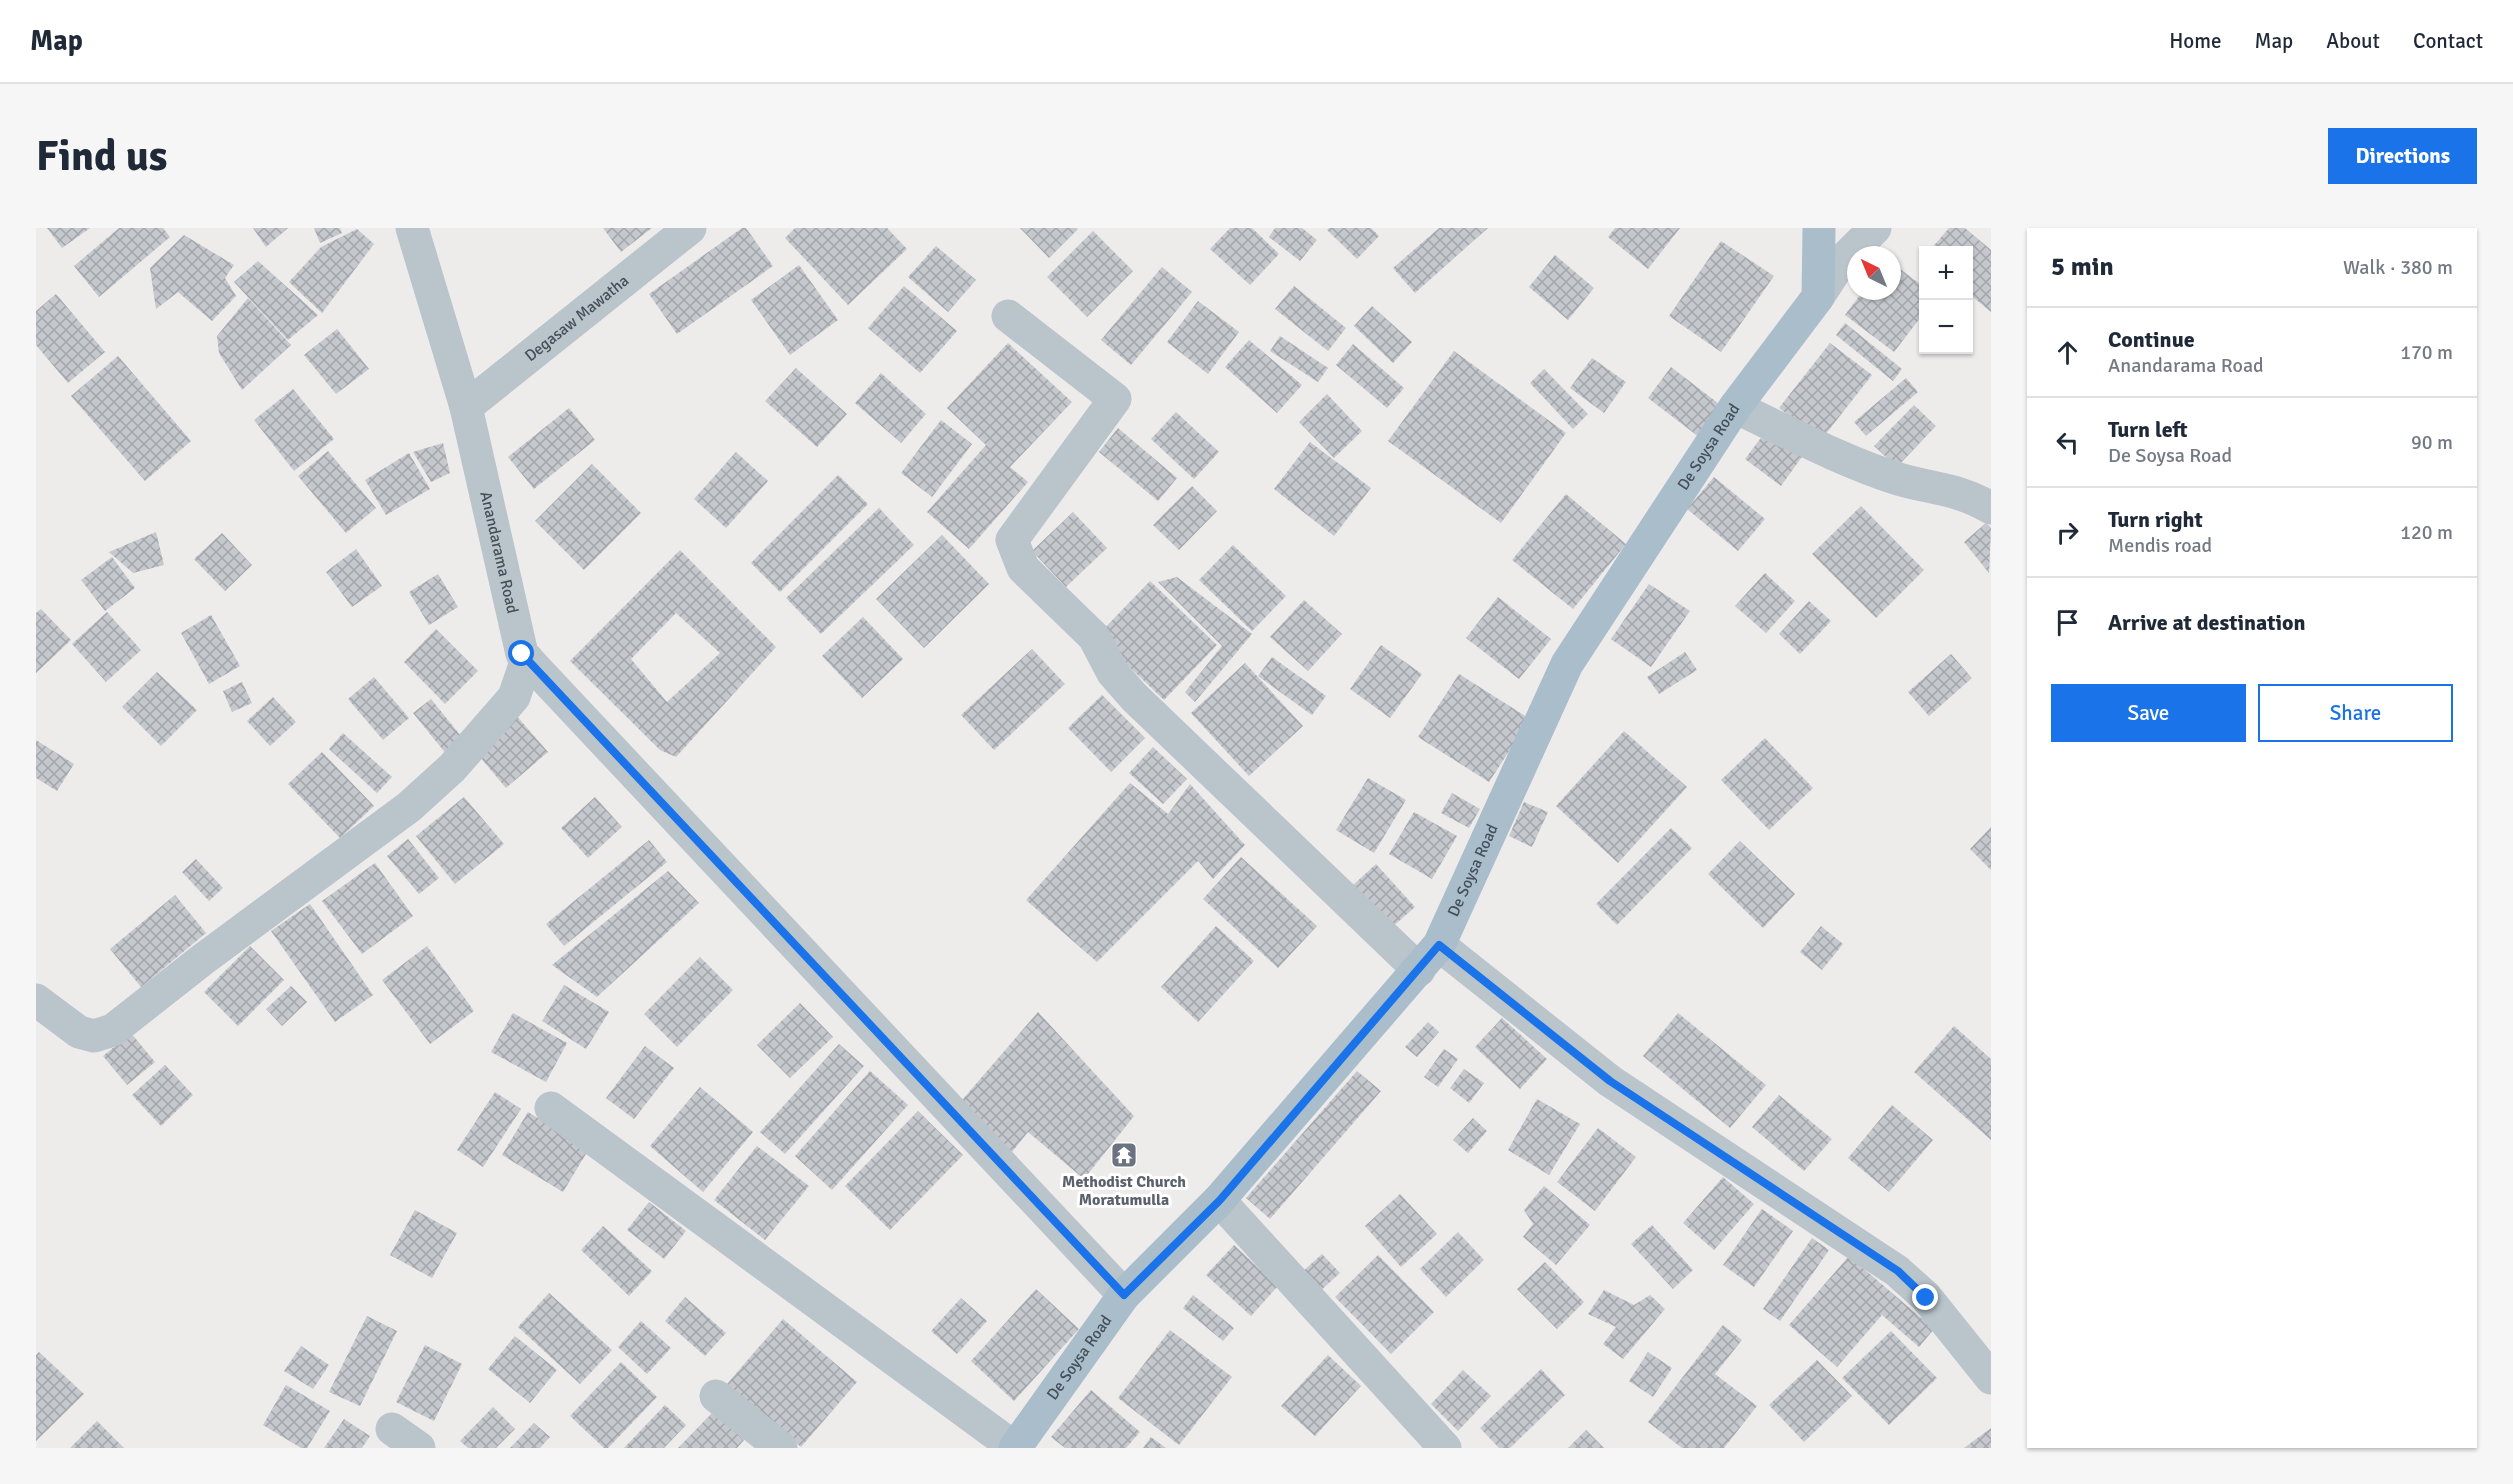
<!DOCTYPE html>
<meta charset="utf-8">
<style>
:root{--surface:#fff;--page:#f6f6f7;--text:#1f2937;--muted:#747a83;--line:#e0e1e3;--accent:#1a73e8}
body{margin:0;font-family:Signika,sans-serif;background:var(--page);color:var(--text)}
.controls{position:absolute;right:18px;top:18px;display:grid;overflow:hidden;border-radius:0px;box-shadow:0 2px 4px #0004}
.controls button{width:54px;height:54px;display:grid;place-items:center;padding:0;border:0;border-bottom:2px solid var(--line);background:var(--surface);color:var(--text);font:30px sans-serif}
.compass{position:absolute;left:1811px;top:18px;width:54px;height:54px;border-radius:50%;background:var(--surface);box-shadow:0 2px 4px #0004;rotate:317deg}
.stop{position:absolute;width:18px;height:18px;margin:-14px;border:4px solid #1a73e8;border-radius:50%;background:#fff}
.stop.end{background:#1a73e8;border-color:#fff;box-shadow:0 2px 6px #0008}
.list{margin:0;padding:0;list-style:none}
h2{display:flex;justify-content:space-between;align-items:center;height:78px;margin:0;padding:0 24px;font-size:26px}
h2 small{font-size:20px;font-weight:400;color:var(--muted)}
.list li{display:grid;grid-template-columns:39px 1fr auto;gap:18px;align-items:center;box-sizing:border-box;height:90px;padding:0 24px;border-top:2px solid var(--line)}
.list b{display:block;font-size:22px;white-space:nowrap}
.list p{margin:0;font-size:20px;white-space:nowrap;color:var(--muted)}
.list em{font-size:20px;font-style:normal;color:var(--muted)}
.actions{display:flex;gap:12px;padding:18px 24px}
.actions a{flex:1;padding:14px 0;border:2px solid var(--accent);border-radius:0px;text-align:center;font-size:21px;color:var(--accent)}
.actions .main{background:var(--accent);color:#fff}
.icon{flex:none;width:33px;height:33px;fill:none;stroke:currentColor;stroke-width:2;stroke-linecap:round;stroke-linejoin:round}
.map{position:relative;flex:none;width:1955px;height:1220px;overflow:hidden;border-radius:0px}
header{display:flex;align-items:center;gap:36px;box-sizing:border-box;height:84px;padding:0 30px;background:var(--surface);border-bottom:2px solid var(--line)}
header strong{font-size:28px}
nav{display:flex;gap:33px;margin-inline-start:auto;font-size:21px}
.intro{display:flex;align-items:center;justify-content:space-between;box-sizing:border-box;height:144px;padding:0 36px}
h1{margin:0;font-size:42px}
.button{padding:15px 27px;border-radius:0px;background:var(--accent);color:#fff;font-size:21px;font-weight:700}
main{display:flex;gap:36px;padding:0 36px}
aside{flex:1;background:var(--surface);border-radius:0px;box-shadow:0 2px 4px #0004}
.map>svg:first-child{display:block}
</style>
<header>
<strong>Map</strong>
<nav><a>Home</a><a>Map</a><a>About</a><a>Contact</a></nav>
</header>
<div class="intro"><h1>Find us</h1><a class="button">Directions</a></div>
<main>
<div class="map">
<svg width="1955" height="1220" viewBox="0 0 1955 1220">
<defs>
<pattern id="building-cross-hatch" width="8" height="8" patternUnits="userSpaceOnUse" patternTransform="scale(1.5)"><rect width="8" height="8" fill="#c5c9ce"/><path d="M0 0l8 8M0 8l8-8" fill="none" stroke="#a2a6aa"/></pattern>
</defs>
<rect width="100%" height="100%" fill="#eeebeb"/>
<path fill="url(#building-cross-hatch)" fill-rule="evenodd" d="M11,0h43l-28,20z
M83,0h44l7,9 -71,60 -25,-31z
M217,0h35l-22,19z
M278,0h26l2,5 -22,10z
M567,0h49l-31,24z
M706,0h4l27,38 -96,68 -28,-40z
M759,0h92l20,21 -59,56 -63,-67z
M984,0h56l2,1 -29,29z
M1194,0h22l27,26 -29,31 -40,-36z
M1239,0h27l15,12 -17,21 -31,-24z
M1293,0h42l8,8 -22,23 -30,-29z
M1403,0h49l-73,65 -22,-25z
M1579,0h65l-32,41 -40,-32z
M1913,0h16l26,22v62l-23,-19v-43h-38z
M321,1l17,15 -52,69 -33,-31 32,-35z
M1057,3l40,40 -46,46 -40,-40z
M148,7l50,30 -9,13 11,18 -24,25 -34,-29 -22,17 -6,-41z
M1685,13l53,35 -53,76 -52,-36z
M900,18l40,34 -28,32 -40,-35z
M1519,27l39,33 -26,32 -39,-33z
M222,33l60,54 -30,25 -54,-58z
M1856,35l32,24v26l-30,39 -49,-37 18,-24h29z
M763,37l39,55 -48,35 -39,-55z
M1126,39l30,25 -61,73 -30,-25z
M868,58l53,45 -37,42 -52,-45z
M1258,58l52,42 -18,23 -53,-42z
M20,66l49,58 -37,31 -32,-38v-34z
M212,70l43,47 -49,45 -23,-37 -2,-17z
M1162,73l41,31 -31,42 -41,-32z
M1336,78l40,36 -19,21 -39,-37z
M1809,95l57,46 -9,12 -57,-46z
M301,101l32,40 -33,25 -32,-39z
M1244,108l48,32 -10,14 -48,-31z
M1213,112l53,45 -25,28 -52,-46z
M972,115l64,59 -62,65 18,15 -59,67 -42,-37 59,-67 -39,-37z
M1794,115l42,32 -51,65 -42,-32z
M1317,116l51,44 -17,20 -51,-43z
M1418,123l112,82 -65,90 -113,-82z
M82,128l73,85 -46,40 -74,-85z
M1556,130l34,24 -22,31 -34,-25z
M1635,139l52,40 -24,30 -51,-39z
M760,140l51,46 -30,33 -52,-46z
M1508,141l44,45 -15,15 -43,-46z
M845,145l45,41 -25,29 -46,-40z
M1870,150l12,14 -52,44 -12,-14z
M257,161l41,50 -40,32 -40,-51z
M1291,166l35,37 -28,27 -35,-36z
M1878,177l22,21 -39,41 -23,-21z
M533,180l26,32 -61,49 -26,-32z
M1140,184l43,40 -25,27 -43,-40z
M905,192l31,24 -40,53 -31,-24z
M1733,199l35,27 -23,32 -36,-27z
M1082,200l59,50 -19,23 -59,-49z
M1274,214l61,46 -37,48 -60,-47z
M407,215l7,30 -19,9 -18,-30z
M292,223l48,57 -30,25 -48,-57z
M700,224l32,29 -42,47 -32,-29z
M373,225l21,36 -44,26 -21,-35z
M556,236l49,49 -57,57 -49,-49z
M802,247l30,29 -88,88 -29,-29z
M1678,249l51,42 -27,32 -51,-42z
M1156,258l25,25 -38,39 -26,-25z
M1530,266l60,50 -53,65 -61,-49z
M1825,278l63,64 -48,48 -64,-64z
M843,280l35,37 -93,89 -35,-36z
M1037,284l34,36 -41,39 -34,-36z
M1950,295l5,5 -2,45 -25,-31z
M120,304l8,33 -31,8 -24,-21z
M186,305l30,32 -27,26 -31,-32z
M906,307l47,49 -65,64 -48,-49z
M1197,317l53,51 -34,35 -53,-51z
M320,321l26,37 -30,21 -26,-35z
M644,322l96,97 -100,110 -16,-7 -90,-89zM640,385l44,40 -53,49 -36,-43z
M76,329l23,31 -30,23 -24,-31z
M1729,345l30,28 -29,32 -31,-27z
M402,346l20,33 -29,18 -20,-33z
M1141,349l75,57 -57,68 -10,-10 37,-46 -64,-64z
M1114,353l67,64 -53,55 -67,-64z
M1613,356l41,27 -39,56 -40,-28z
M1462,369l53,42 -32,40 -53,-41z
M1268,372l38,34 -34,37 -38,-34z
M1773,373l22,20 -31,33 -21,-20z
M5,381l30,31 -35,33v-60z
M71,384l34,38 -35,32 -34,-38z
M175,387l29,51 -31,18 -28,-51z
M827,389l40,42 -41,39 -40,-42z
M400,401l42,42 -33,33 -41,-42z
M1345,417l41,29 -32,44 -40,-29z
M996,421l33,35 -71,66 -33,-35z
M1649,424l12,18 -38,24 -12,-17z
M1915,426l21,24 -43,38 -21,-24z
M1236,429l54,39 -14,19 -54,-39z
M1209,435l58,63 -54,50 -58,-63z
M121,444l40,38 -36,36 -39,-39z
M1423,446l71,45 -41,63 -71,-45z
M338,449l35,41 -26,22 -35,-41z
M206,454l10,21 -20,9 -9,-21z
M1066,467l43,43 -34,34 -43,-44z
M237,469l23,25 -26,24 -23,-25z
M395,471l34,42 -18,14 -34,-42z
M479,486l33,38 -42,36 -32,-38z
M1588,503l63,56 -69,76 -62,-57z
M307,505l49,44 -15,16 -48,-44z
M1729,510l48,50 -44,42 -48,-50z
M0,512l38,24 -17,27 -21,-13z
M1117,519l34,32 -24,25 -34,-31z
M286,524l52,54 -34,32 -52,-54z
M1332,550l38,22 -32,53 -38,-23z
M1094,555l38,31 22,-30 55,61 -32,34 -15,-18 -101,101 -71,-62z
M1416,565l28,16 -11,19 -28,-15z
M428,569l40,47 -49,40 -39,-48z
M559,569l27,30 -34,31 -27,-30z
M1488,574l24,10 -16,35 -23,-11z
M1378,584l43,24 -25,43 -43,-25z
M1955,599v43l-21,-21z
M1635,600l21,20 -75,77 -21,-21z
M372,611l31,39 -20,16 -32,-38z
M613,612l18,22 -103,84 -18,-22z
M1704,613l55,53 -32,34 -55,-54z
M1205,629l76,69 -39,42 -75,-69z
M160,631l27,29 -14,13 -27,-29z
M339,635l38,53 -51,38 -40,-53z
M1340,636l39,43 -25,22 -39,-42z
M632,643l31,32 -102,94 -45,-32z
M139,667l31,38 -65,54 -31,-38z
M274,676l63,91 -38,27 -64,-91z
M1180,698l38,35 -56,61 -37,-35z
M1785,698l22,18 -21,26 -22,-18z
M214,718l34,34 -46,46 -34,-34z
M391,718l47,65 -44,33 -48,-64z
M664,729l33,33 -56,57 -33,-33z
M528,757l45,27 -23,37 -44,-28z
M255,758l16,16 -25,24 -16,-17z
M764,775l33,34 -43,41 -33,-33z
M1002,784l96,104 -50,63 -56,-47 -20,25 -46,-57z
M477,785l54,30 -21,39 -55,-30z
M1642,785l88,72 -36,43 -87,-72z
M1466,790l45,41 -27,30 -45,-42z
M1392,794l11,10 -22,25 -12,-10z
M1918,798l37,33v81l-77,-68z
M95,805l24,29 -28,23 -24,-29z
M803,816l25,22 -79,88 -25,-22z
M609,818l29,22 -40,51 -28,-21z
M1408,821l14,10 -20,28 -14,-10z
M129,837l28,30 -32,31 -29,-31z
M1428,841l20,14 -15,20 -19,-15z
M834,843l38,34 -76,85 -37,-34z
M1321,843l24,20 -111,128 -24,-21z
M664,859l53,45 -50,60 -53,-46z
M459,864l26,17 -38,58 -26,-17z
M1743,867l53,44 -28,32 -52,-44z
M1501,871l43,25 -31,51 -41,-25z
M1856,877l41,35 -44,52 -41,-34z
M882,883l45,44 -73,75 -45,-44z
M492,884l61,37 -26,43 -61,-37z
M1437,890l14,13 -19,22 -15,-13z
M1562,900l38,29 -41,54 -38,-29z
M721,918l52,40 -44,54 -51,-40z
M1687,949l31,27 -40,46 -31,-27z
M1508,958l46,39 -34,40 -33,-28 10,-13 -9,-14z
M1364,966l37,40 -36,33 -36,-41z
M613,974l37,29 -22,28 -37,-29z
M1726,981l31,22 -39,56 -31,-22z
M379,982l42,23 -25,45 -42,-23z
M1616,997l41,45 -20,19 -42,-45z
M567,998l49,45 -23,25 -48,-46z
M1422,1004l26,28 -38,37 -26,-28z
M1776,1010l17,12 -49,71 -17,-12z
M1198,1017l44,41 -27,30 -45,-41z
M1286,1026l18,19 -22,20 -18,-19z
M1342,1027l56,57 -43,42 -56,-57z
M1813,1028l85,73 -15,18 -37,-32 -45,52 -48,-42z
M1509,1034l39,40 -27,27 -40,-40z
M1000,1061l43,40 -65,72 -43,-40z
M1568,1062l30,15 16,-10 15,14 -42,50 -20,-15 13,-17 -28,-13z
M513,1065l63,57 -32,34 -62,-57z
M1157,1067l41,33 -11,13 -40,-33z
M649,1069l41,36 -21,23 -40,-35z
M925,1070l26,23 -30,33 -26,-23z
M331,1088l30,15 -37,75 -31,-14z
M747,1091l74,63 -56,65 -74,-63z
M605,1093l30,27 -24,26 -29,-27z
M1687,1097l19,15 -27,34 42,32 -33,42h-42l-34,-26z
M1134,1102l62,47 -53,68 -61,-47z
M1855,1103l46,47 -48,47 -47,-47z
M479,1108l42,34 -27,33 -42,-34z
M389,1117l37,19 -28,57 -38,-19z
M265,1118l28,19 -16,24 -29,-18z
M3,1124l45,42 -48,47v-86z
M1612,1124l24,16 -19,29 -24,-16z
M1292,1127l33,31 -46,50 -34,-30z
M1781,1132l35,36 -48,46 -35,-37z
M585,1134l36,35 -49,51h-4l-34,-32z
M1505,1141l24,26 -55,53h-11l-19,-20z
M1427,1142l28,26 -33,35 -27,-27z
M250,1157l44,26 -23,37h-6l-38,-23z
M1055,1162l49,42 -14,16h-61l-14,-11z
M629,1177l21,20 -22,23h-40z
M457,1179l22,22 -19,19h-28l-8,-7z
M678,1183l30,29 -7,8h-59z
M308,1191l26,17 -8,12h-38z
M61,1193l27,27h-54z
M498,1195l16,14 -10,11h-30z
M1955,1200v20h-27z
M1550,1202l18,18h-36z
M1115,1209l15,11h-23z"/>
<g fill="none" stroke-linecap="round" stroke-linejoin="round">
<g stroke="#b9c4cb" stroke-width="33">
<path id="s1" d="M376,0l54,179 56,247 602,641"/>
<path d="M972,88l107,83 -103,141 11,28 71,69 19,36 21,24 285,273"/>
<path id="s2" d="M430,179l224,-179"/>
<path d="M1699,179c53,25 105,53 160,71 35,11 63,10 96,30"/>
<path d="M1403,717l171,136 287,190 29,26 65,81"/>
<path d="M0,772l43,32 15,4 19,-6 89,-70 207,-153 43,-39 62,-71 13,-38"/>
<path d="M515,880l464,340"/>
<path d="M1183,972l226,248"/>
<path d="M680,1168l65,52"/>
<path d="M356,1201l27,19"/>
</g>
<path stroke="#b9c4cb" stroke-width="33" d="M1782,69l22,-34 35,-35"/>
<path stroke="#aabdcb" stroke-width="33" id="s3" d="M979,1220l109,-153 95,-95 220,-255 128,-281 168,-257 83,-110 1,-69"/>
</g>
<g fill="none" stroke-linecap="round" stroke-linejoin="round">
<path stroke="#1a73e8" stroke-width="8" d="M486,426l602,641 96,-95 219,-255 171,136 288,190 28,27"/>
</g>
<defs>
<symbol id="temple-square" viewBox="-11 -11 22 22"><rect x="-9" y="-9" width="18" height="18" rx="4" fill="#6b7280" stroke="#fff"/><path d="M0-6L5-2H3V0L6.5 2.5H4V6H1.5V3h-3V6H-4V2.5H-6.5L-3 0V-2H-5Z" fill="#fff"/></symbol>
</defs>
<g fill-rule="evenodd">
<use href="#temple-square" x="1073" y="912" width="30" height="30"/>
</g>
<g text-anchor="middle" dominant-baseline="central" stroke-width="6" stroke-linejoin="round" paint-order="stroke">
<g font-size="16" fill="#445058" stroke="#fff">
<text stroke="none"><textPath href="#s2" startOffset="142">Degasaw Mawatha</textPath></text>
<text stroke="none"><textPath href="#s3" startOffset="1227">De Soysa Road</textPath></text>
<text stroke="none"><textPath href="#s1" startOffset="336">Anandarama Road</textPath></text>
<text stroke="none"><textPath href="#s3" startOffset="741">De Soysa Road</textPath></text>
<text stroke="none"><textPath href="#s3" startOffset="111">De Soysa Road</textPath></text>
</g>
<g font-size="16" font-weight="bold" fill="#5b616d" stroke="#fff">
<text x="1088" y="954">Methodist Church<tspan x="1088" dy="18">Moratumulla</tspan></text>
</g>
</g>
</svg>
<div class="controls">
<button>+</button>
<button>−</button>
</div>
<svg class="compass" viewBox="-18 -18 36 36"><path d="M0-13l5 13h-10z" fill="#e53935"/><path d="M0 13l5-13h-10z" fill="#747a83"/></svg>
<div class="stop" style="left:486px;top:426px"></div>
<div class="stop end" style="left:1890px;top:1070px"></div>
</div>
<aside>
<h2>5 min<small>Walk · 380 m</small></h2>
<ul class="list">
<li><svg class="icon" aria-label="ahead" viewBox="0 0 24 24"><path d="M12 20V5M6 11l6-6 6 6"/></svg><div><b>Continue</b><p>Anandarama Road</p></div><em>170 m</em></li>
<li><svg class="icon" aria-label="left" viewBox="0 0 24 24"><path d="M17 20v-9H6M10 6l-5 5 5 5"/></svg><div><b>Turn left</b><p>De Soysa Road</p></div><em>90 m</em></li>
<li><svg class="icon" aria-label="right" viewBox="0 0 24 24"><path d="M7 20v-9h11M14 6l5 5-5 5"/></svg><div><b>Turn right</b><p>Mendis road</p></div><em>120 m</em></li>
<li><svg class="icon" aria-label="arrive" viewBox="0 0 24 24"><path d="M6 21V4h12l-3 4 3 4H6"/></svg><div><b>Arrive at destination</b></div></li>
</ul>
<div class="actions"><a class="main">Save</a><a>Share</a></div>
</aside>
</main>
